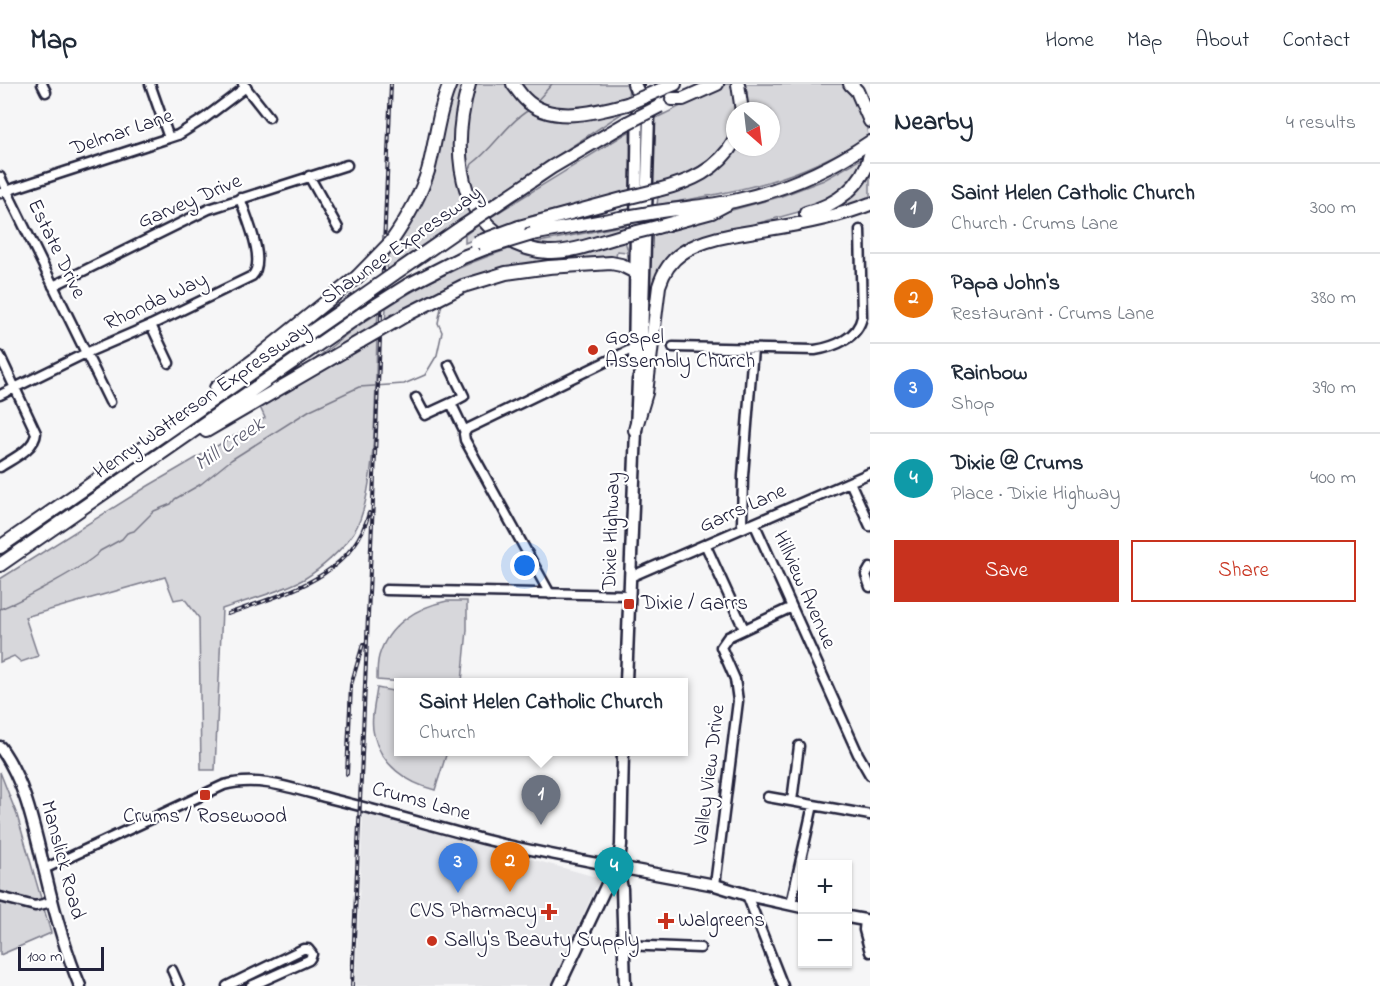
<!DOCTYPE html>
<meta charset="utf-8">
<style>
:root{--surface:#fff;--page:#f6f6f7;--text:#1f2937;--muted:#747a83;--line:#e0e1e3;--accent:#c8321e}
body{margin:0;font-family:"Indie Flower",sans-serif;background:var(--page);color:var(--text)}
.controls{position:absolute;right:18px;bottom:18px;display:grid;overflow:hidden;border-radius:0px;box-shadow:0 2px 4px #0004}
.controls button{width:54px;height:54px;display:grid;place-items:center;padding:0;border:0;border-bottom:2px solid var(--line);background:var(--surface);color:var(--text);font:30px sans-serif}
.compass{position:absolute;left:726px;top:18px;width:54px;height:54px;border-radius:50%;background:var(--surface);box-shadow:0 2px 4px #0004;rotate:152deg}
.scale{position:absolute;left:18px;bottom:15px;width:86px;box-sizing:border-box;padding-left:6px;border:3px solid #22223b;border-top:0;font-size:16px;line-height:21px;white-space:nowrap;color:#22223b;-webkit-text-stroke:4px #fff;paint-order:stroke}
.you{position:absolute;left:525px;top:482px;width:21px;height:21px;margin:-15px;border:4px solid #fff;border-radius:50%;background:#1a73e8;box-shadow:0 0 0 9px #1a73e833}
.badge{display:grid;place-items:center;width:39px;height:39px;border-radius:50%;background:var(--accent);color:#fff;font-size:20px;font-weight:700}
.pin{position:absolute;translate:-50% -50px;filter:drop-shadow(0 2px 3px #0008)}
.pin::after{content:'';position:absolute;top:32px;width:21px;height:18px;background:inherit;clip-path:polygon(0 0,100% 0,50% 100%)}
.popup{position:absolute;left:394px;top:594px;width:294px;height:78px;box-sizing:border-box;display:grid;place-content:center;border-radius:0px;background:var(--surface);filter:drop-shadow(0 2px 4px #0005);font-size:20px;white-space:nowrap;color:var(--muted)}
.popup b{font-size:22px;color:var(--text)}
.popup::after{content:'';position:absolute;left:50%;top:100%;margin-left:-12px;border:12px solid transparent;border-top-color:var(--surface)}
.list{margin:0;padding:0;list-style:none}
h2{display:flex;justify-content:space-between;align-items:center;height:78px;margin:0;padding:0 24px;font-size:26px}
h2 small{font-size:20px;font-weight:400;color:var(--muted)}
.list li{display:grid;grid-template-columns:39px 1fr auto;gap:18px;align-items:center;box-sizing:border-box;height:90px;padding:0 24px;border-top:2px solid var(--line)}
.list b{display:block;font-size:22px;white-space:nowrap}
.list p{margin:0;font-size:20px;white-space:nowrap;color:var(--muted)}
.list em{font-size:20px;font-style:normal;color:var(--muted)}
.actions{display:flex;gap:12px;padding:18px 24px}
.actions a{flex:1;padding:14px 0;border:2px solid var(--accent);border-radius:0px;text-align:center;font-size:21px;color:var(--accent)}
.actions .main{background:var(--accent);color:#fff}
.map{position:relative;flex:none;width:870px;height:902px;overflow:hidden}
header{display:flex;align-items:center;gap:36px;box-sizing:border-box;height:84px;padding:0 30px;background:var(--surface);border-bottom:2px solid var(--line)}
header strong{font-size:28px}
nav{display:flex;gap:33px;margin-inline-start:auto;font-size:21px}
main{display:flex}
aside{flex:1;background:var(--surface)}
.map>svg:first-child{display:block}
</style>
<header>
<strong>Map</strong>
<nav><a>Home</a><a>Map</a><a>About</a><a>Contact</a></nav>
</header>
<main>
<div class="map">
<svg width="870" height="902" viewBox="0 0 870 902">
<rect width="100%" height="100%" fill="#f6f6f7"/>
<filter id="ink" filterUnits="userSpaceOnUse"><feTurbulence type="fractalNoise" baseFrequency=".0167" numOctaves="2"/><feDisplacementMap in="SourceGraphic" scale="12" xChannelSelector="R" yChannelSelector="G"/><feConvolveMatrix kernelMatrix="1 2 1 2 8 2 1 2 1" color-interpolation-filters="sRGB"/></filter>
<g filter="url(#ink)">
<path fill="#e6e6e9" d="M363,729l237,65 -49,108h-196z"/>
<path fill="#d7d7db" stroke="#7c7c8b" stroke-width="1.5" d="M456,0h8l-4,15 11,113 -84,58 1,-14 16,-21 13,-23 24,-71 8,-38z
M472,0h35l5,10 10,9 85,13 10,-3 4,1 -143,94 -13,-45v-49z
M517,0h112l-1,15 -49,12 -40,-7z
M726,0h5c17,62 -27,87 -80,102l3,-67z
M745,0h98c15,11 23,35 25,52 -70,45 -131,56 -211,69l1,-8c32,-8 61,-21 80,-50h33v-36h-23l-1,-19z
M630,47l2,60 -97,24 -40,14 -9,-9z
M866,72l-19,32 -45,23 -76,21 -59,34 -17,39 1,-15 -4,-1 3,-56 129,-36 45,-17z
M870,84v32l-20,7 -17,3 13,-10z
M480,140l8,9 -23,10v-8z
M626,141v6l-69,17 -33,-3z
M625,155c1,10 5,11 3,24l-2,-1 1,-10 -10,-1 -2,8 -108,10 -122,54 1,-15c37,-25 78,-44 120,-58l8,-3 8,5z
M378,229l-1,15 -64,33 42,-33z
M377,253c-2,47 1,157 -23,195 -12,18 -32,36 -50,47 -21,12 -59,22 -82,30l-7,161h-14l-2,-152 -15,-20 -10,2 -9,-23 -140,40 13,39 -17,6 -7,-6 -14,6v-83l148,-93 117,-68 -6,-13z
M447,517h20v29l-5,52h-58l-27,-2c0,-8 0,-17 2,-24 9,-31 38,-49 68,-55z
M377,604l21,4v60h49l-12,38c-28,-7 -54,-25 -61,-55 -4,-14 1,-32 3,-47z
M0,688l17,43 34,118 -51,22z
M304,867l4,3 -2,4 -61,28h-14z"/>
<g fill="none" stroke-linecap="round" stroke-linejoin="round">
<path stroke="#767685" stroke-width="1.5" d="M537,17l15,-17
M469,87l3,-7c21,-15 35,-41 57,-54
M0,525c16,-6 94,-47 100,-58l22,-12 5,-6 7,-2 20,-20 17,-7 4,-5 26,-15 30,-24 79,-50 49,-23 45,-3 21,-9 12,-20 5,-23 -4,-9 4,-20"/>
<defs>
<path id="minor" d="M42,0l4,8
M150,0l19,54
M243,0l26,33
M309,92l29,52
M0,93l110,225
M0,109l178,-58 27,-17 41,-31
M53,202l156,-77 138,-44
M151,241l18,38
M673,263l142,3c19,-3 43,-12 47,-33l-2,-87
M753,265l-10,127 -1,48 13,1 103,229 12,21
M0,272l36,77c-1,16 -24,26 -36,34
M449,281l15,31 -13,7 14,29
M0,311l86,-42 65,-28 101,-49c15,-15 -6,-59 -12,-78
M416,314l9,17 26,-12
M850,398l20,44
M706,462l38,83
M870,484l-4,7 4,12
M630,493l240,-104
M386,506l243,5
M550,510l-85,-154 -1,-6 3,-5 167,-81
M768,713l102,18
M792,717l7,-55
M44,785l180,-84c36,-10 73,5 108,14 49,12 98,26 147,39 46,12 92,20 139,29
M715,801l23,-184 -3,-22 -14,-32 7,-10 64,-30
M747,811l36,91
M0,813l35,9 17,-4
M791,820l22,-99
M865,836l-1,10 6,22
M623,861l77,3
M172,886l7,16
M227,902l76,-37h5l4,5 -1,3 -2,3 -58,26"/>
<path id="major" d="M634,279l4,-270
M626,598l12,-302 3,-7 9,-289
M0,663c27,37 35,86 46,129 9,38 19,74 34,110
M623,668l-2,93 -3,22 4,22 3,97
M618,783l97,18 32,10 55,12
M848,833l22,4
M559,902l50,-106 9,-13"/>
<path id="highway" d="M469,0c-15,53 -17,123 36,154 14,9 27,13 43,14 25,1 53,-11 77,-17
M513,0c4,5 7,10 12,15 25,26 72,13 102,5
M634,0l4,9
M738,0l4,27
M850,0l7,7 13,30
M660,6l15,-6
M672,15h11l34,-15
M658,106c32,-8 60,-20 77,-50
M497,120l55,-37 75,-44
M656,128c26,-4 53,-6 78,-11 50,-11 94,-30 136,-59
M806,129c30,-8 57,-27 64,-58
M519,143l107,-29
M657,143l55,-15 15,-8
M532,150l88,-16
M391,158c16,-23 29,-45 37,-71 8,-29 10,-60 22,-87
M394,190l68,-47
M408,201l55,-28 23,-9
M406,231l57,-29 43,-13 43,-6 62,-4 10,2 14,7
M216,304l38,-28 103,-83
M635,346l11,-37 13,-107c4,-13 11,-25 23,-33 22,-15 55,-19 80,-23 34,-5 76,-13 108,-26
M206,347l155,-90
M0,463l354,-245
M0,481l362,-251"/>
</defs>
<use href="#minor" stroke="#22223b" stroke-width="13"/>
<use href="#major" stroke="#22223b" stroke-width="15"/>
<use href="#highway" stroke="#22223b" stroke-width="16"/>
<use href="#minor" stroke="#fff" stroke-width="8"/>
<use href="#major" stroke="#fff" stroke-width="10"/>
<use href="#highway" stroke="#fff" stroke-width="12"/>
<defs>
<path id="rail" d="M228,530c56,-21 124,-36 141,-101
M347,690l4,-89 12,-41
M352,902l39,-902"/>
</defs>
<use href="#rail" stroke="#22223b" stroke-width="4"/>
<use href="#rail" stroke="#fff" stroke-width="1.5" stroke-dasharray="4.5" stroke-linecap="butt"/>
<defs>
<path id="highway-bridge" d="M627,20l33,-14
M627,39l33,-17
M626,114l32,-8
M620,134l36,-6
M462,143l35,-23
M625,151l32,-8
M476,159l43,-16
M486,164l46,-14
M357,193l34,-35
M354,218l40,-28
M362,230l46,-29
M361,257l45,-26"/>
</defs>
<use href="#highway-bridge" stroke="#22223b" stroke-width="16" stroke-linecap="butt"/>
<use href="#highway-bridge" stroke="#fff" stroke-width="12"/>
</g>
</g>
<g fill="#c8321e" stroke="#fff" stroke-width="2">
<circle cx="593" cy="266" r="6"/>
<rect x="623" y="514" width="12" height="12" rx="3"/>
<rect x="199" y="705" width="12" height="12" rx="3"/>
<path d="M546 819h6v6h6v6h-6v6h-6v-6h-6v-6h6z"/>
<path d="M663 828h6v6h6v6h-6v6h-6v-6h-6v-6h6z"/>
<circle cx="432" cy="857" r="6"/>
</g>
<g text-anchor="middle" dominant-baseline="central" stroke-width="4.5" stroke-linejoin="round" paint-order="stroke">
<g font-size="21" fill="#22223b" stroke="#fff">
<text transform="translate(122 49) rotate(-19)">Delmar Lane</text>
<text transform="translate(190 118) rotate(-23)">Garvey Drive</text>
<text transform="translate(402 162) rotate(-35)">Shawnee Expressway</text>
<text transform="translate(56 165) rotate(64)">Estate Drive</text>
<text transform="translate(156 218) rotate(-25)">Rhonda Way</text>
<text transform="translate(202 317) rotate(-35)">Henry Watterson Expressway</text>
<text transform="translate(743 425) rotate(-24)">Garrs Lane</text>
<text transform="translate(612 447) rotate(-88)">Dixie Highway</text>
<text transform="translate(804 506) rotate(66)">Hillview Avenue</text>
<text transform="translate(710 691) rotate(-83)">Valley View Drive</text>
<text transform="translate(421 718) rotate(15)">Crums Lane</text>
<text transform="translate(62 776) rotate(75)">Manslick Road</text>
</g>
<g font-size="21" fill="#22223b" stroke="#fff" text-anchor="start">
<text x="605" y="254">Gospel<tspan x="605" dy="24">Assembly Church</tspan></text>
<text x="641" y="520">Dixie / Garrs</text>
<text x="205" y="733" text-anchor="middle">Crums / Rosewood</text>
<text x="537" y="828" text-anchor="end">CVS Pharmacy</text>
<text x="678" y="837">Walgreens</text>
<text x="444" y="857">Sally's Beauty Supply</text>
</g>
<g font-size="22" font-style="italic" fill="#5a5a6d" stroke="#fff">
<text transform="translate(230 361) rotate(-34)">Mill Creek</text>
</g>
</g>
</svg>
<div class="controls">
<button>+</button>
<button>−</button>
</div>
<svg class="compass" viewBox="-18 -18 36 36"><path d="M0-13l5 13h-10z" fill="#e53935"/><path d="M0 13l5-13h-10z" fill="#747a83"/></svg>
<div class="scale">100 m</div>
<div class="you"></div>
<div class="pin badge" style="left:541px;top:741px;background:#6b7280">1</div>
<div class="popup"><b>Saint Helen Catholic Church</b>Church</div>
<div class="pin badge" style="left:510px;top:808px;background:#e8710a">2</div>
<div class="pin badge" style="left:458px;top:809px;background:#3f7fe0">3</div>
<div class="pin badge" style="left:614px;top:813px;background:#0f9aa8">4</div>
</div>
<aside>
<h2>Nearby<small>4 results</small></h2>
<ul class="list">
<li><span class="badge" style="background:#6b7280">1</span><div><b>Saint Helen Catholic Church</b><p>Church · Crums Lane</p></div><em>300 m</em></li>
<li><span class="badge" style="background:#e8710a">2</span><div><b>Papa John's</b><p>Restaurant · Crums Lane</p></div><em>380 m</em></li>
<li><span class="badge" style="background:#3f7fe0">3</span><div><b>Rainbow</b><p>Shop</p></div><em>390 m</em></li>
<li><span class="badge" style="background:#0f9aa8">4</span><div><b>Dixie @ Crums</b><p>Place · Dixie Highway</p></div><em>400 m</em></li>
</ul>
<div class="actions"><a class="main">Save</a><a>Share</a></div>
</aside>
</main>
